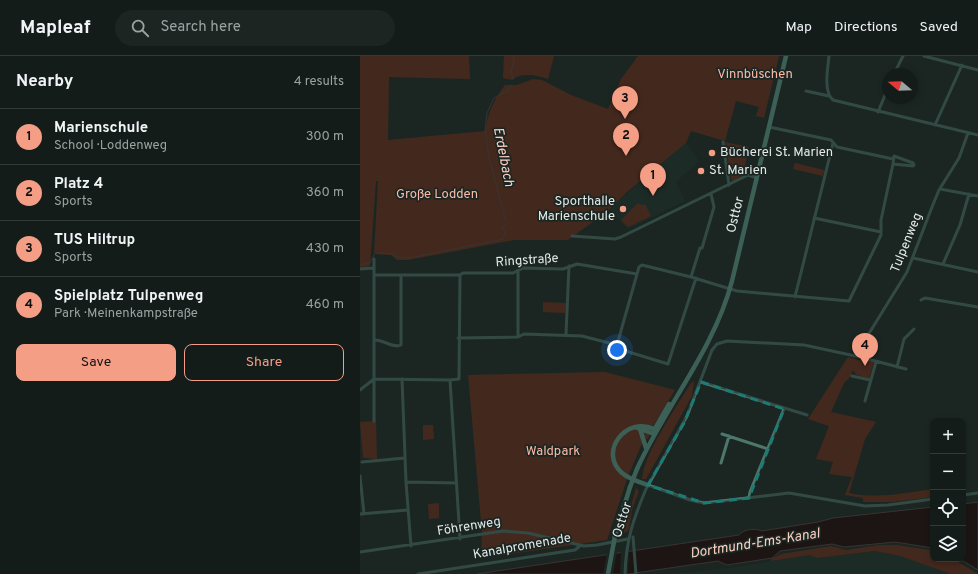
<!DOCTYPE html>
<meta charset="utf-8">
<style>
:root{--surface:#141c1a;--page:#1d2523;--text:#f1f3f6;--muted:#9da1a2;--line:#333a39;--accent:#f49e86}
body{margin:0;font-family:Overpass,sans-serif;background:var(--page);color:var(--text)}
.controls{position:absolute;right:12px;bottom:12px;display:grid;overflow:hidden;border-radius:8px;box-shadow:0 2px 6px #0003}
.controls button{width:36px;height:36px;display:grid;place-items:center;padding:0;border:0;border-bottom:1px solid var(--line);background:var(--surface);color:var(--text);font:20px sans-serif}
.compass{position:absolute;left:522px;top:12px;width:36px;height:36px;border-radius:50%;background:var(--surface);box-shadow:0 2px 6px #0003;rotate:289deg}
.you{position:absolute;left:257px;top:294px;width:14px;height:14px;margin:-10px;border:3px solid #fff;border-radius:50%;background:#1a73e8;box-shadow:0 0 0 6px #1a73e833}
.badge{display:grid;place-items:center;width:26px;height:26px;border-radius:50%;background:var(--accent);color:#111;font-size:13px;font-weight:700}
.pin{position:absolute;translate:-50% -33px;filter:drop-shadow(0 1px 2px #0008)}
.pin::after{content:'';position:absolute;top:21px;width:14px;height:12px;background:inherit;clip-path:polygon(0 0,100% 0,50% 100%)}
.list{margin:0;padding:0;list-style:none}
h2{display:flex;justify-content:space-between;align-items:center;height:52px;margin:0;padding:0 16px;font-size:17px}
h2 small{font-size:13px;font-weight:400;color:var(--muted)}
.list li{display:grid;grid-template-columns:26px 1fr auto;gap:12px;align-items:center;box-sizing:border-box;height:56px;padding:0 16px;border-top:1px solid var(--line)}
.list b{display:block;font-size:15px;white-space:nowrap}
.list p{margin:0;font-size:13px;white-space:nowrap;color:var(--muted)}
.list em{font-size:13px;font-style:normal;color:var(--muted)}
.actions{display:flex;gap:8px;padding:12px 16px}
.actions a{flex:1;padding:9px 0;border:1px solid var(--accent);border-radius:8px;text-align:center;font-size:14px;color:var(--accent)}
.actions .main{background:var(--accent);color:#111}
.icon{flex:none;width:22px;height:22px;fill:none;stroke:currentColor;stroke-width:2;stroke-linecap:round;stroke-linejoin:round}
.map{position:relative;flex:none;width:618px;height:518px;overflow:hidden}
header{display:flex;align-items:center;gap:24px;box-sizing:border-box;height:56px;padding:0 20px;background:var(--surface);border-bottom:1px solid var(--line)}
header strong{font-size:19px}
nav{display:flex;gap:22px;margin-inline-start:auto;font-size:14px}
.search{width:280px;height:36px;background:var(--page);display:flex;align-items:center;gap:10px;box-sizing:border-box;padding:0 14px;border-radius:22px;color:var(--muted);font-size:15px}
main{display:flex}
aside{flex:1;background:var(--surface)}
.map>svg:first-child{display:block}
</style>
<header>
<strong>Mapleaf</strong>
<div class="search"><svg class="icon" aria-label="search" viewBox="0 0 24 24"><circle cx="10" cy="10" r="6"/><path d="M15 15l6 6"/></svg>Search here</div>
<nav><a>Map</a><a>Directions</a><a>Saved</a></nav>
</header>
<main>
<aside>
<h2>Nearby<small>4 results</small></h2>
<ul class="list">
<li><span class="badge">1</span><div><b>Marienschule</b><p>School · Loddenweg</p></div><em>300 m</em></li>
<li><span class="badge">2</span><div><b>Platz 4</b><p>Sports</p></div><em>360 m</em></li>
<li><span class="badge">3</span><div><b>TUS Hiltrup</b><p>Sports</p></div><em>430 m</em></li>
<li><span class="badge">4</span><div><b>Spielplatz Tulpenweg</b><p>Park · Meinenkampstraße</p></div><em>460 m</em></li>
</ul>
<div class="actions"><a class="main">Save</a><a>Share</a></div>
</aside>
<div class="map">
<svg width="618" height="518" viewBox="0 0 618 518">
<rect width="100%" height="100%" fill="#1b2623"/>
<path fill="#1f312c" d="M326,87l13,18 -23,21 9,19 -57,28 -18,-18 8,-10z
M515,495l25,5 51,18h-280l53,-5 87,-14 6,3z"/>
<path fill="#742c17" d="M0,0h109l1,23 -81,-2 -1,63 97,-9c3,-19 9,-31 20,-46h12l16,-6 9,1 29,15 37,14 13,-30 17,-23h141l-15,62 -8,-2 3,-9 -23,-6 -11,40 -34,-10 -5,12 -59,49 -18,18 -41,30h-54l-106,20h-11l-6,-5 -17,-1 4,-73h-2l-6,85 -10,2z
M144,0h50l-6,23c-11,-4 -27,-7 -36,1l-9,-2z
M365,86l24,5 -6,28 -10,6 -2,-2z
M435,107l29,7 -1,6 -30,-7z
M278,147l3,2 4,-1 6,12 -23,11 -7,-7z
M183,246l23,1 -1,10 -22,-1z
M488,301l11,3 1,-3 14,4 -5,18 -14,-5v-2l-3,-1 -1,5 -7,7 -13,29 45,10 -11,17 -16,54c28,6 56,0 84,-4v8l-42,5h-28v-4l-18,-3 7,-18 -23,-3 4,-12 -17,-3 13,-33 -21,-7z
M245,316l70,18 -27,44 2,1 -3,5 -1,-2 -3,3 -16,38 -20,61 -126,18 1,-26 -14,-157z
M334,325l-2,15 -46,83h-4c2,-26 35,-73 49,-96z
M16,365l1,38 -14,-1 -3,-36z
M63,369h10l1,14 -11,1z
M276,432l3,3 -7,19 -3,20 -6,4z
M79,447v15l-10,1 -1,-15z
M519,489h18l32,5 4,1v8h20l25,15h-27l-51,-18 -25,-5 -58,7 -7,-3 -39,6v-2l10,-5 50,-8 15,4z"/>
<path fill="#1d0000" stroke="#584646" d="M618,446v68l-18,-11h3v-55z
M573,451v41l-38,-6 -51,5 -12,-3 -52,7 -8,7 -45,7 -9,-4 -90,13h-151l262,-39c5,-6 16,-7 23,-4l56,-9 15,-4z"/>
<path fill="#1b2623" d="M269,493l-1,25h-8l1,-24z
M257,495l-4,23h-10l4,-21z"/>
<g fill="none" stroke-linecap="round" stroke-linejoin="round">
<path stroke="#584646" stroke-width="1" d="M153,23l-2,-7 3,-12 -1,-4
M145,162l-16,-61 -4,-27 2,-17 7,-15 15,-8 2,-5
M18,197l15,1 5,3 12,1 93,-19 2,-6 -2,-5 4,-4
M0,209l10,-2 4,-8"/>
<path stroke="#4e776c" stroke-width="3" d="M469,0c-1,11 -6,36 4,44l145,35
M564,0l54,14
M534,18l9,-18
M446,35l23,5
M518,56l10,-24
M575,69l27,-60
M409,71l62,13 6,7 56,12
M363,86l6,43
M534,100l19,7 1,2 -1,1 -20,-2z
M580,133l38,7
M454,162l67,14
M212,180l43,3 6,-2 127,-62 9,3
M553,202l65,14
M583,208l17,-39 9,-31
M0,213l14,-1
M14,219h86l3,-2h50l10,-5 40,1 14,-5 60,10
M331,221l9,-29h2l12,-41 -3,-13
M435,241l38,-154
M561,244l4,-2 53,9
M206,278l3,-68
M158,281v-66
M98,282l60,-1 6,-3 58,2 35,9 2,4 49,15 28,-86
M14,284c9,-1 19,9 27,5v-70
M257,289l20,-71 2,-7 3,-2 49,12 46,14 112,10 32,-66v-15l12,-56
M495,300l52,-84 25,-65 7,-17 20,-32 9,-25
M537,311l7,-28 10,-10
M492,320l18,4
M14,323l76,1 9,-1 1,-104
M42,323l4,103 5,64
M90,324l10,159
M341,326l106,33
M0,334l14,-11
M505,345l11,-39
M14,365v-162
M362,378l46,15
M2,406l43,-4
M361,407l8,-27
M0,420l4,38
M46,426l50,1
M288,429l42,15 14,3 85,-10 76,13 23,-1 45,-6
M603,439l15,-2
M389,442l1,-6 34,-83
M0,458l48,-4
M273,481l3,37
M0,496l143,-21 25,2 56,13 13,-1 31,-6
M58,518l137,-21 20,-3 6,-5
M265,518c1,-34 8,-54 21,-85l41,-73 25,-66 5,-6 10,-3 77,4 56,12 46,12"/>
<path stroke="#64a796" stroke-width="4.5" d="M275,371l19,7
M280,373l6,19
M294,374l15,-26
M277,413c29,-64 77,-119 95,-188l54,-225
M288,429c-9,-3 -19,-6 -26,-12 -24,-21 4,-57 32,-44
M255,480l15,-49"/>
<path stroke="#64a796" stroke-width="4.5" d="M270,431l7,-18
M248,518l7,-38"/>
</g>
<path d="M0 0H618V518H0ZM341,326l83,27 -35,89 -45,5 -56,-18 36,-62z" fill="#1b2623" fill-opacity=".55" fill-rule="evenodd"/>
<path fill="none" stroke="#1a7c74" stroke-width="3" stroke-dasharray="8 5" stroke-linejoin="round" d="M341,326l83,27 -35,89 -45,5 -56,-18 36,-62z"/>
<g fill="#f49e86" stroke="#1b2623" stroke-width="1.5">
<circle cx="352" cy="97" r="4"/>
<circle cx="341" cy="115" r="4"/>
<circle cx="263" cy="153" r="4"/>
</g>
<g text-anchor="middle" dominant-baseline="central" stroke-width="3.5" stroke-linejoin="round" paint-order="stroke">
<g font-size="13" fill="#fdbaa6" stroke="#1b2623">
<text x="395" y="19">Vinnbüschen</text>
<text x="77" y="139">Große Lodden</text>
<text x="193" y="396">Waldpark</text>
</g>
<g font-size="13" fill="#e3eae8" stroke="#1b2623" text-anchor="start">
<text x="360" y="97">Bücherei St. Marien</text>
<text x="349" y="115">St. Marien</text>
<text x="255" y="146" text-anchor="end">Sporthalle<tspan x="255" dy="15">Marienschule</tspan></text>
</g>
<g font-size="13" fill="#e3eae8" stroke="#1b2623">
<text transform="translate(376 159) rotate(-76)">Osttor</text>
<text transform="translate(547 187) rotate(-68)">Tulpenweg</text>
<text transform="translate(167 205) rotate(-4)">Ringstraße</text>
<text transform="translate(263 464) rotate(-72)">Osttor</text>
<text transform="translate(109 471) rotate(-9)">Föhrenweg</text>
<text transform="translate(162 491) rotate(-10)">Kanalpromenade</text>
</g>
<g font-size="14" font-style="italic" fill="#fccec0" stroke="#1b2623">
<text transform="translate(143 101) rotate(79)">Erdelbach</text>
<text transform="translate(395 488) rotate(-9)">Dortmund-Ems-Kanal</text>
</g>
</g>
</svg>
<div class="controls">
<button>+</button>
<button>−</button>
<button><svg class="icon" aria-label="locate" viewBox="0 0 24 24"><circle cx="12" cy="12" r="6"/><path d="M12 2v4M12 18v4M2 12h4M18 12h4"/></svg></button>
<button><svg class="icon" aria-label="layers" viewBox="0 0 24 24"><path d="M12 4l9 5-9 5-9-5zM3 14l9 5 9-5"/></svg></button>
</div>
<svg class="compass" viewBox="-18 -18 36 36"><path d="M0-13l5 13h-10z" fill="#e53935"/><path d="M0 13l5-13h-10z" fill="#9da1a2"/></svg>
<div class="you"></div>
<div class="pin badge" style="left:293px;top:140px">1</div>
<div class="pin badge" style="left:266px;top:100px">2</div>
<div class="pin badge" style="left:265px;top:63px">3</div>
<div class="pin badge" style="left:505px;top:310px">4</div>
</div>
</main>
